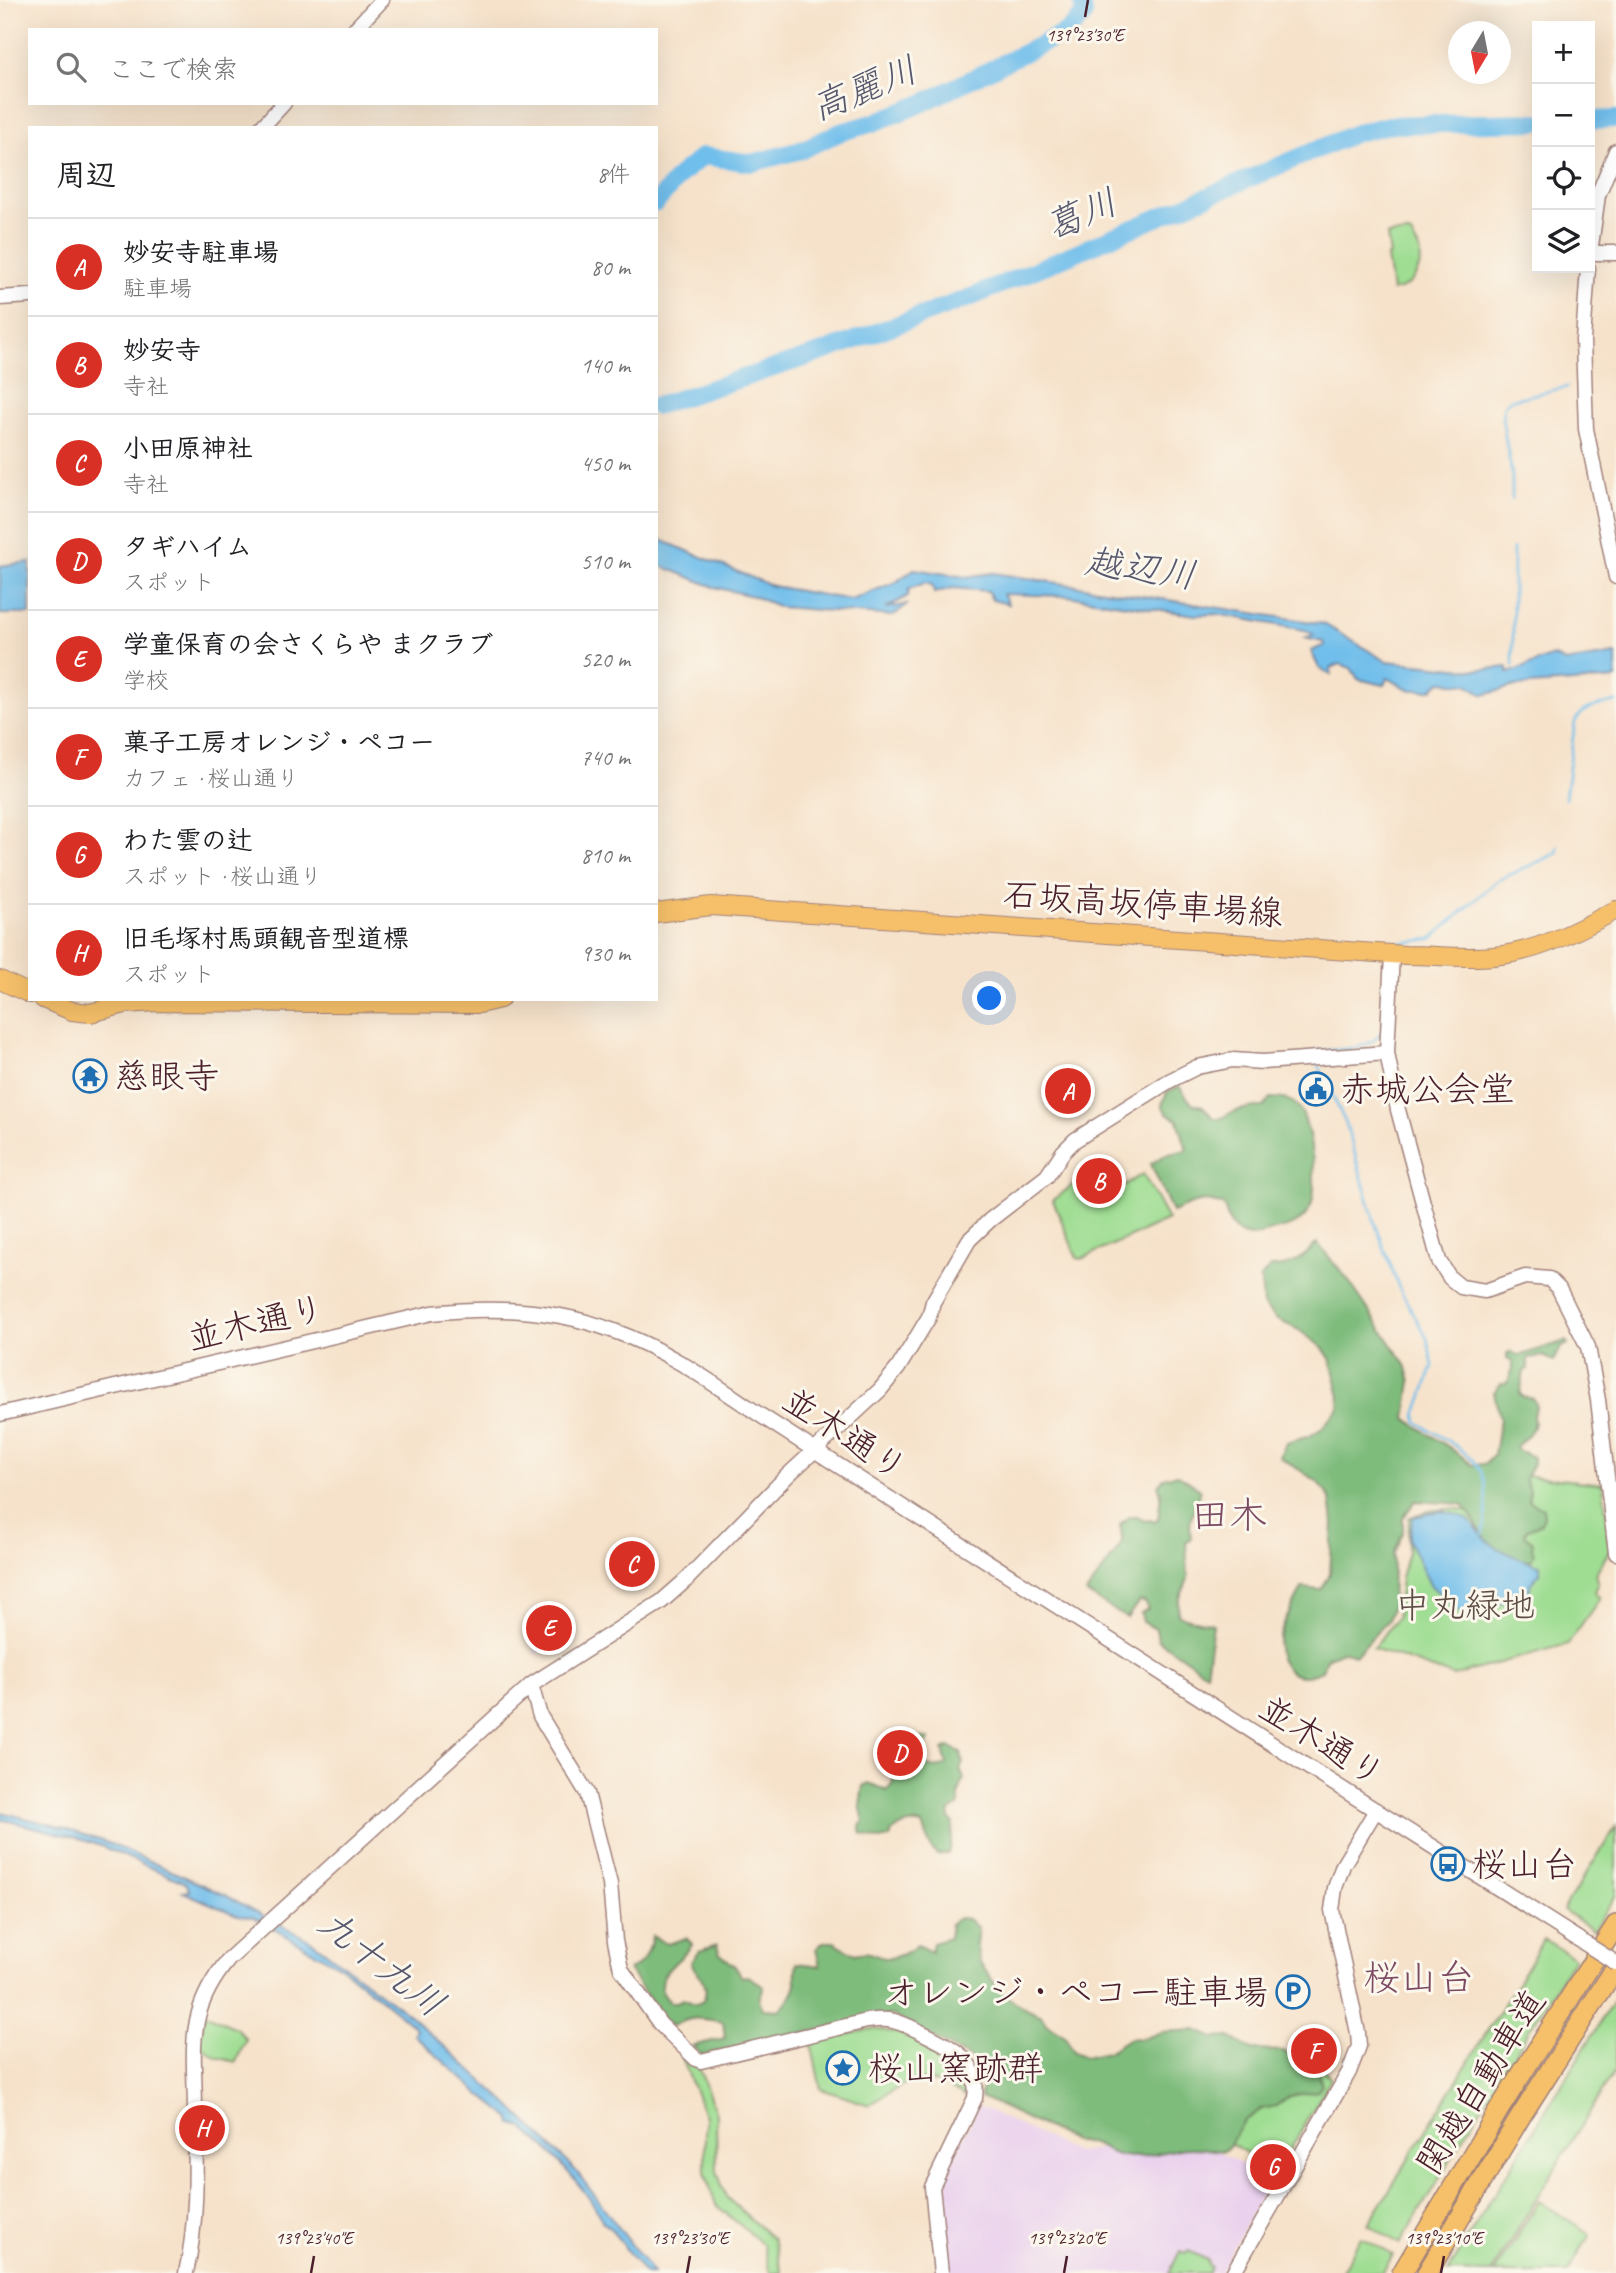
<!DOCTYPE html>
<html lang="ja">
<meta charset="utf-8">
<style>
:root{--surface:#fff;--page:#f6f6f6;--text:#202124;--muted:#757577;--line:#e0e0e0;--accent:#d93025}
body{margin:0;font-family:Caveat,"Klee One",sans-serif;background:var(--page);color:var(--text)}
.controls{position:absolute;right:21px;top:21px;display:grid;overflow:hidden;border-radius:0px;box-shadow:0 7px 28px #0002}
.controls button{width:63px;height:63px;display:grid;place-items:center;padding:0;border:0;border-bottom:2px solid var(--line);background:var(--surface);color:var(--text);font:35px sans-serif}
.compass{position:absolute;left:1448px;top:21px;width:63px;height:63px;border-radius:50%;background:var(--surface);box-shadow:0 7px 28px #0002;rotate:190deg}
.you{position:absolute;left:990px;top:999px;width:24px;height:24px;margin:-18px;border:5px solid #fff;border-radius:50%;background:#1a73e8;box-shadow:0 0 0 10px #1a73e833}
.badge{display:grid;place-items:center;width:46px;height:46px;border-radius:50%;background:var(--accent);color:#fff;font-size:23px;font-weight:700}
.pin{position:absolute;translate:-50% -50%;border:4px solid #fff;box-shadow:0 2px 7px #0006}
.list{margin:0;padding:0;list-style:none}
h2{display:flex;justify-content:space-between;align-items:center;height:91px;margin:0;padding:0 28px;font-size:30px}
h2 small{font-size:23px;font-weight:400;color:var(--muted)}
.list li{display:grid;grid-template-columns:46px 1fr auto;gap:21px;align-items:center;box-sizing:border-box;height:98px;padding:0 28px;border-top:2px solid var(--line)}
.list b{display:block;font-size:26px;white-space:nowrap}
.list p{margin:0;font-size:23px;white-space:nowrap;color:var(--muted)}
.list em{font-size:23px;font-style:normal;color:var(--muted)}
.icon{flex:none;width:38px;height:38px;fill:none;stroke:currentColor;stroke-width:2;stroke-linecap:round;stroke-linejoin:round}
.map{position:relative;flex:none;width:1616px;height:2273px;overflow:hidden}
.search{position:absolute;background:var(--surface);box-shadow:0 7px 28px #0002;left:28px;top:28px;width:630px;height:77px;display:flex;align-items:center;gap:18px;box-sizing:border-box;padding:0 24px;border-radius:0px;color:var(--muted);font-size:26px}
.panel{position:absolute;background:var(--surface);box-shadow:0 7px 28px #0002;left:28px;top:126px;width:630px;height:875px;border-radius:0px}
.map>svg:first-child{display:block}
</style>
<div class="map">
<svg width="1616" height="2273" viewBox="0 0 1616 2273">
<rect width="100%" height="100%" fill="#fbf7ec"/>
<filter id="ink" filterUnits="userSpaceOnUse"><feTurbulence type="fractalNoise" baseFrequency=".0143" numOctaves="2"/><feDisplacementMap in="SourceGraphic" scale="14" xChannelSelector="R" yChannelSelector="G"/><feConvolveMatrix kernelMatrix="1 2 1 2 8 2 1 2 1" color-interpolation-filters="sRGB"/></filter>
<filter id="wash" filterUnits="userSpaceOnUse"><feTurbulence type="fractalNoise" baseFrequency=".00686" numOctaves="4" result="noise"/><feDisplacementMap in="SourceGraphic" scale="28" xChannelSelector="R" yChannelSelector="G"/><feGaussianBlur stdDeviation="1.57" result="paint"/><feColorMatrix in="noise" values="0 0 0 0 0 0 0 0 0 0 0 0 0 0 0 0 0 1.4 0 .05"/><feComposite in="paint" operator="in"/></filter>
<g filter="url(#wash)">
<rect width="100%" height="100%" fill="#f6e2ca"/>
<path fill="#ead1ed" d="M531,1611l34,10 3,14 -33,19z
M979,2106l97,46 118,-15 75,44 -49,92h-272l-9,-88z"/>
<path fill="#9edd92" stroke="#747e5e" stroke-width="2" d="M1410,233l11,20c0,19 -9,35 -29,38l-5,-35 3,-1 -3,-20z
M1143,1174l25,46 -87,39 -4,-1 -24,-58 29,-22 16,23z
M1503,1473l100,11 7,66 -15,24 3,10 -3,8 5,6 -32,46 -115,32 -80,-28 24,-30 4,-40 7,-26 1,-34c21,-10 45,-12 67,-5z
M1616,1827v68l-22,35 -31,-20z
M1544,1939l30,19 -99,160 -75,126 -32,-19z
M1616,1997v72l-125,204 -43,-1 20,-35z
M205,2014l31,14 10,11 -10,23 -20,-5 -17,-12z
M871,2029c29,2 77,16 93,42 5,7 2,18 1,26 -45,-30 -54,-17 -96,8l-48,-16 -10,-46z
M679,2050l20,18 17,46 1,57 9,26 47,42 9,34h-12l-7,-29 -47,-39 -11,-33v-55z
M1241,2063h77l13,16 -54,93 -64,-40z
M1539,2201l51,33 -22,39h-74z
M1361,2237l32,18 -11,18h-41z
M1180,2251l5,2 4,-2 18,9 1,5 3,2 -3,6h-39z"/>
<path fill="#7ebc7c" stroke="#646e54" stroke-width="2" d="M1179,1086l13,18 11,2 9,11 7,2c15,-9 28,-13 45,-12l6,-9c12,1 21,0 29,10 12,16 20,82 11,100 -8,17 -23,19 -39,23 -12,3 -19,8 -31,2 -10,-5 -13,-17 -16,-27 -23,-10 -31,-2 -52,6l-21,-48 14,-9 22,-5 -9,-30 -11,-6 -5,-9 5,-13z
M1317,1243l29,34 60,88 5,16 -5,37c21,17 46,28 66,47l13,-1 9,-9 6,-36 -6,-26 7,-9 7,-2 5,-13 -1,-8 -5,-2v-5l4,-2 7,4 48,-15 2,3 -6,3 -9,14 -10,-5 -15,2v11l-4,2 -4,23 4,3 10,2c5,9 0,9 -1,17 0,2 1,4 1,6 -1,11 -12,18 -18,25l1,3 16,7v6l-8,16 5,12 -2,10 15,7 1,9 -4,7 -14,6 -1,5 8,7 -1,6 2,6 -3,6 -8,4c-9,-5 -25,-9 -31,-17 -12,-13 -18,-30 -30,-43l-47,-3 -12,17v15l-10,21 -1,53 -4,13 -32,35 -14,-4 -16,7 -4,13c-12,5 -25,9 -35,-2 -23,-23 5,-58 15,-81l19,2 9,-16 3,-51 -3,-25 -12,-16 -38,-25 6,-14 21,-6 14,-8 18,-21 1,-11 -9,-37 -8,-12 -24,-18 -23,-11 -13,-14 -2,-27 9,-11c20,1 34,-9 47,-24z
M1177,1474l23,15c-4,18 -13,30 -9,49l-5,5 2,36 -9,21 -1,14 7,4 28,6 -7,49 -48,-33 -2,-11 -13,-7 -2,-9 7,-4 -2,-6 -7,-2 -12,17 -41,-25c6,-8 34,-45 36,-51 0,-5 -1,-12 -2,-17l9,-9h8l7,5 7,-1 3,2 4,-2 3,-26 -3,-9 6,-7z
M906,1737c9,5 14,-2 23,2l-5,11h-3l-1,14c9,3 19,6 27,0l-4,-14 6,-3 12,5 2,11 -3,6 4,10 -5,13v13l-9,6 -1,7 4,5c-2,11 0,20 -4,30l-12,2 -6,-7 -9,-23c-13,-3 -19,0 -30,6l-2,7 -10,2 -18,-6 -2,-8 4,-5 -4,-16 3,-19 6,-3 18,8 6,-6v-8l-5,-9 4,-7h14l8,-4 -2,-5 1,-6 -11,-5z
M959,1918l9,1 10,9 -2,16 4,19 21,29 23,16 18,8 4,8 19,12 9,16 11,5 23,-5 22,-14 11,1 21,-7 34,-2 18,8 16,-1 22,13 32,1 10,8 24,10 4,16 -4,6 -29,5 -13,10 -14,3 -18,12 -15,25 -5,5c-15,-1 -31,-5 -45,-2 -18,3 -38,10 -56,7 -17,-2 -28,-16 -47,-14l-95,-45 1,-16 -9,-21 -81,-45 -190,40 -10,-9 33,-8 -2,-16c-22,-4 -30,-7 -51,4l-8,-5 -35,-51c15,-6 21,-18 23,-34 21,11 11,9 34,2l6,6c-8,17 -49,33 -22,58h7l6,-3 12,5 7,-2c11,-18 -5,-25 -11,-40l8,-11 18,-6 2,8 15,12 8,12 6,-1 16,10 -5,14 4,9 16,1c7,-7 16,-17 17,-27 0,-8 -1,-12 1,-20l23,3 -4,-17 7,-7h11l21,12c15,-4 16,1 30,4 10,1 25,-6 32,-13l14,7 2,-9 16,-5 2,-15z"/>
<path fill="#70beeb" stroke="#5d6e8b" stroke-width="2" d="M656,538l116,48 79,14 45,-18 18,-13 51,8 28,-4 331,51 62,37 89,9 33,-3v6l45,-17 12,6 51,-8v25l-101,7 -31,9 -17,-11 -26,-2 -10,8h-21l-23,-12 -3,7 -26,-6 -7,-11 -11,-4 -9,4v7l-12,-7 -8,-17 14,-6 -2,-3 -18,-4 9,-3 -9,-5 -88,-16 -22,1 -128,-19 -64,-2 5,10 -16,-4 -4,-9 -36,-3 -18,5 -2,-8 -7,-2 -16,6 -1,7 -22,12 22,-4 -15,12 -113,-9 -27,-11 -39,-9 -58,-23z
M30,562v52h-30v-48z
M1441,1511c8,2 19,3 26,8 7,5 13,14 19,20 7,9 42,24 54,26v8l-9,10 -3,13 -67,17 -31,-28 -21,-45 4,-23z
M0,1812l54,13 57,19 114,51 88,47 99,75 96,87 68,67 77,102h-9l-33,-44 -8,-6 -4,-10 -15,-22 -18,-22 -20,-21 -23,-20 -11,-4 -2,-6 -29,-23 -68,-61 3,-4 -3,-5 -72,-58 -88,-50 -14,-1 -56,-24 7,-1 -4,-8 -85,-37 -24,-8 -77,-19z"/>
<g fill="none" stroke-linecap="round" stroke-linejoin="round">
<path stroke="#70beeb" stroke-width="2.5" d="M1512,499v-23l-10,-58 2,-12 5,-6 58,-13
M1513,549v117
M1565,799l10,-77c8,-16 24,-16 41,-20
M1398,943l33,-4 66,-58 60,-28 1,-6
M1315,1053l-1,-2c23,-2 56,1 68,-20
M1317,1063l29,61 29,99 24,65 28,50 6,28 -17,49 1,7c57,35 78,39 66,113"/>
<path stroke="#70beeb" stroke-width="18" d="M1590,120l26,-1
M656,203l25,-29 22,-18 49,7 49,-13 40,-18 29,-8 51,-20 145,-72 18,-17 -2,-15
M656,406l167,-54 151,-56 382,-163 33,-8 148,-3"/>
</g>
</g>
<g filter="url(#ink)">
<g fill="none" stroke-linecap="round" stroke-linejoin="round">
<defs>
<path id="minor" d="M354,30l28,-30
M261,128l23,-25
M1590,253l8,-58 18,-44
M1590,253h26
M1588,268l-5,72 3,89 30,148
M0,298l30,-2
M1387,1053l11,57 24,89 17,62 11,17 11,9 24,4 40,-14 24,2 10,10 29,58 10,53 18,153
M0,1414l432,-101c61,-7 124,-4 182,18 53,19 97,51 143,82 57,37 115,74 172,111 213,137 427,274 641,410
M531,1685l9,31 47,77 23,91 5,57 6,28 39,55 36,35 5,2 166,-40c7,-1 15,-2 22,-1 13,2 25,9 36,14 30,15 55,27 50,64l-43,89 9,86
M186,2273c12,-53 10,-106 9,-161 0,-63 -11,-99 34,-153l302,-274 130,-83 25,-22 101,-104 93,-86 18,-22 31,-51 4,-15 36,-62 21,-20 57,-44 16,-24 12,-12 94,-59 28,-14 36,-7 30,2 124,-9 5,-99
M1233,2273l116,-201 10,-26 -1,-13 -26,-123 3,-22 8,-23 33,-55"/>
<path id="major" d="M656,913l55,-7 694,49c29,0 59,4 88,1 45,-4 84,-25 123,-46
M0,980l30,14
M43,999l29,12 18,2 35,-9 33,-2 321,2 21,-5"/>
<path id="highway" d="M1402,2273l98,-165 116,-183
M1427,2273l94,-157 95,-149"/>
</defs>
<use href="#minor" stroke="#a0807a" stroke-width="17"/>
<use href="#major" stroke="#a0807a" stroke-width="20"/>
<use href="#highway" stroke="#a0807a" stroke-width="22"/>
<use href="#minor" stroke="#fff" stroke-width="14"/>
<use href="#major" stroke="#f6c06b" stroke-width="18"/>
<use href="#highway" stroke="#f6c06b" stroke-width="19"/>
<defs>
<path id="minor-bridge" d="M1570,1934l46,29"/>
</defs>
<use href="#minor-bridge" stroke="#a0807a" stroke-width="17" stroke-linecap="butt"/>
<use href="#minor-bridge" stroke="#fff" stroke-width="14"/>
</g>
</g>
<path fill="none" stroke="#4a1f2b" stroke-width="2.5" d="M1085,17l3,-17M311,2273l3,-17M687,2273l3,-17M1064,2273l3,-17M1441,2273l3,-17"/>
<defs>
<symbol id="temple-ring" viewBox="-11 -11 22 22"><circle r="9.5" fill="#fbf7ec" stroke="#1f6fb2" stroke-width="1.5"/><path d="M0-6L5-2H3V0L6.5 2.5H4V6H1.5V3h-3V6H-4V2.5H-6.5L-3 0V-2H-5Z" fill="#1f6fb2"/></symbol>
<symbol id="civic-ring" viewBox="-11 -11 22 22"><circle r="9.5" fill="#fbf7ec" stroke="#1f6fb2" stroke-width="1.5"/><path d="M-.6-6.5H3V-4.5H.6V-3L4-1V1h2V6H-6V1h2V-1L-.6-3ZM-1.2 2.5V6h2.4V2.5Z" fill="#1f6fb2"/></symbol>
<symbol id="bus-ring" viewBox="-11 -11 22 22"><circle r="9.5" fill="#fbf7ec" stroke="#1f6fb2" stroke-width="1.5"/><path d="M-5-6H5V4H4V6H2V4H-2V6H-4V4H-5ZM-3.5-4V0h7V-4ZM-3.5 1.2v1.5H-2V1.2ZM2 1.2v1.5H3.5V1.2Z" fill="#1f6fb2"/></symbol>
<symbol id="parking-ring" viewBox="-11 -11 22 22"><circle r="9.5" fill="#fbf7ec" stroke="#1f6fb2" stroke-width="1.5"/><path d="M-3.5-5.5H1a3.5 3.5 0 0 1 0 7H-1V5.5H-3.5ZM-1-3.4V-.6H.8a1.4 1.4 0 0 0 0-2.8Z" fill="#1f6fb2"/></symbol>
<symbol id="sight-ring" viewBox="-11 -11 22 22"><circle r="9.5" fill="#fbf7ec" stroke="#1f6fb2" stroke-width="1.5"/><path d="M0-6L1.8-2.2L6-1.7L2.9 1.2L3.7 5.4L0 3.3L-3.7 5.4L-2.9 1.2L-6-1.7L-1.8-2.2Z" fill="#1f6fb2"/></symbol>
</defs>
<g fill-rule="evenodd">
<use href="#temple-ring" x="71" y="1057" width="38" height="38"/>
<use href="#civic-ring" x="1297" y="1070" width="38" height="38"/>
<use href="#bus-ring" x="1429" y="1845" width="38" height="38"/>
<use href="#parking-ring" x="1274" y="1973" width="38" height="38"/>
<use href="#sight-ring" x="824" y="2049" width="38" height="38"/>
</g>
<g text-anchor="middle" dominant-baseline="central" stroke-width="6" stroke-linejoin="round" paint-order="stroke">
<g font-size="35" fill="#4a1f2b" stroke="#fbf7ec">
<text transform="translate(1143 904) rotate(4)">石坂高坂停車場線</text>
<text transform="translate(256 1323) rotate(-13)">並木通り</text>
<text transform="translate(845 1434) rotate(33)">並木通り</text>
<text transform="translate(1322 1741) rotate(32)">並木通り</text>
<text transform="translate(1481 2082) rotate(-58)">関越自動車道</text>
</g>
<g font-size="35" fill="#4a1f2b" stroke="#fbf7ec" text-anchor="start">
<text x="114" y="1076">慈眼寺</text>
<text x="1340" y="1089">赤城公会堂</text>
<text x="1472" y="1864">桜山台</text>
<text x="1268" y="1992" text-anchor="end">オレンジ・ペコー駐車場</text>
<text x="868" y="2068">桜山窯跡群</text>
</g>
<g font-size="35" fill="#5f4e45" stroke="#fbf7ec">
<text x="1465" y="1605">中丸緑地</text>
</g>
<g font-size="37" font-style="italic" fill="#57576e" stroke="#fbf7ec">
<text transform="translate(864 88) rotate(-22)">高麗川</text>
<text transform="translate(1081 214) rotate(-23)">葛川</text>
<text transform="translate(1141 568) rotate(8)">越辺川</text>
<text transform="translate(382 1963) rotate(38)">九十九川</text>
</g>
<g font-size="37" fill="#7c4a62" stroke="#fbf7ec">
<text x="1419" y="1977">桜山台</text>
</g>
<g font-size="38" fill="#7c4a62" stroke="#fbf7ec">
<text x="1229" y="1515">田木</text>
</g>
</g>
<g font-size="18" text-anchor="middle" fill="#4a1f2b" stroke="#fbf7ec" stroke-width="6" stroke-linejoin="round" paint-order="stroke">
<text x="1085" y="41">139°23'30"E</text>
<text x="314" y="2244">139°23'40"E</text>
<text x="690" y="2244">139°23'30"E</text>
<text x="1067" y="2244">139°23'20"E</text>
<text x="1444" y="2244">139°23'10"E</text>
</g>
</svg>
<div class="controls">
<button>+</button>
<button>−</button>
<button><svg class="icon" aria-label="locate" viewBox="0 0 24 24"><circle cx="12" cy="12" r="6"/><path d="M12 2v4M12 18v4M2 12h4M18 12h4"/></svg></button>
<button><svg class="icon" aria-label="layers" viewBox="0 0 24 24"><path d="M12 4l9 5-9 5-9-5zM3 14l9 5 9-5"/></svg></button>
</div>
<svg class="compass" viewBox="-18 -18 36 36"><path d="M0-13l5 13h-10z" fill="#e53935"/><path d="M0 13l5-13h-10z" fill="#757577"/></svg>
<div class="you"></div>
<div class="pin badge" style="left:1068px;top:1091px">A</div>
<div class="pin badge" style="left:1099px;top:1181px">B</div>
<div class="pin badge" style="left:632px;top:1564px">C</div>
<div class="pin badge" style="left:900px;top:1753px">D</div>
<div class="pin badge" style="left:549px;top:1628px">E</div>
<div class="pin badge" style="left:1314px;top:2051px">F</div>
<div class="pin badge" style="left:1273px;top:2167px">G</div>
<div class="pin badge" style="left:202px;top:2128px">H</div>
<div class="search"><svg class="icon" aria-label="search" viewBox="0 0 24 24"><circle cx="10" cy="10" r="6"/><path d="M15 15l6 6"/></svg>ここで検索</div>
<section class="panel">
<h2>周辺<small>8件</small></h2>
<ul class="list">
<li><span class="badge">A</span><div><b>妙安寺駐車場</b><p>駐車場</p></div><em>80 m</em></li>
<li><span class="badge">B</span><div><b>妙安寺</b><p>寺社</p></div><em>140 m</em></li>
<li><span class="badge">C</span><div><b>小田原神社</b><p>寺社</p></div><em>450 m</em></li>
<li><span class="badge">D</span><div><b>タギハイム</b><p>スポット</p></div><em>510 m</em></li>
<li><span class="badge">E</span><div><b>学童保育の会さくらや まクラブ</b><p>学校</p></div><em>520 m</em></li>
<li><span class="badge">F</span><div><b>菓子工房オレンジ・ペコー</b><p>カフェ · 桜山通り</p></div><em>740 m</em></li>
<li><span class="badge">G</span><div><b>わた雲の辻</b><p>スポット · 桜山通り</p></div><em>810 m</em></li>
<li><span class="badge">H</span><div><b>旧毛塚村馬頭観音型道標</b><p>スポット</p></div><em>930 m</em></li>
</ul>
</section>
</div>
